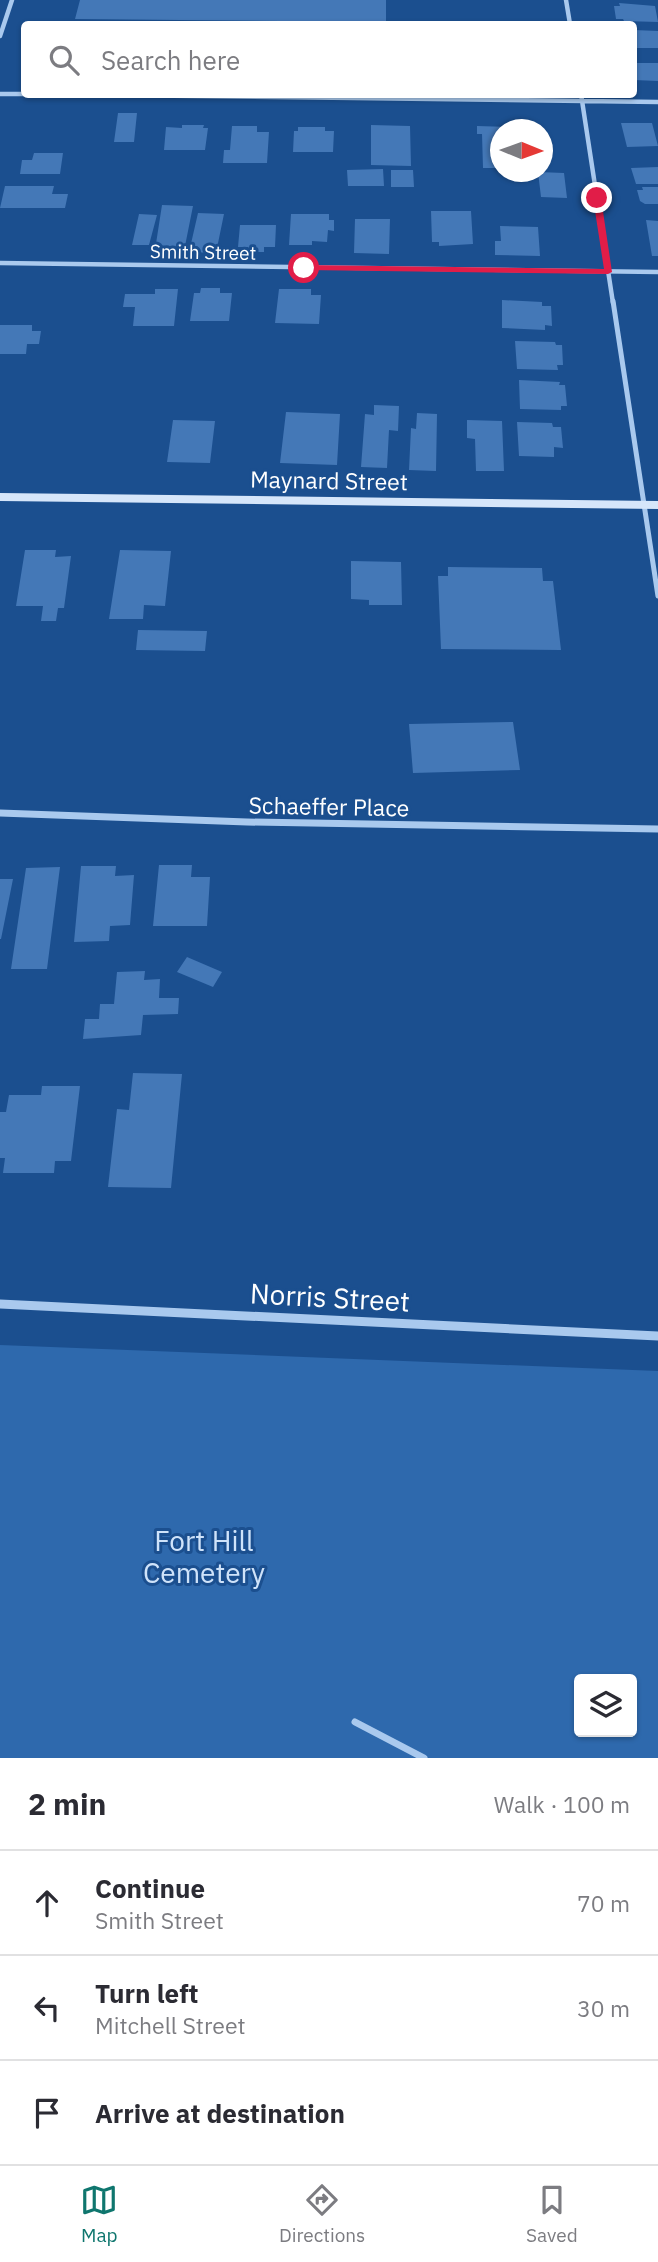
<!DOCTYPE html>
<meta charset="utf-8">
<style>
:root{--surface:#fff;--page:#f2f2f3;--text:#2b2b33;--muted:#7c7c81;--line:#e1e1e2;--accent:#0f766e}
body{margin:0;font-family:"IBM Plex Sans",sans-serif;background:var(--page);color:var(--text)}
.controls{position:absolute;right:21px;bottom:21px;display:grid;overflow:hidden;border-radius:7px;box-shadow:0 2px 5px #0004}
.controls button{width:63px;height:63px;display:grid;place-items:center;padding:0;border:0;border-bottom:2px solid var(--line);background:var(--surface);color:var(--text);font:35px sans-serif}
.compass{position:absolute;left:490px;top:119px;width:63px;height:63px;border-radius:50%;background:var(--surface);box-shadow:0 2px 5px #0004;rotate:91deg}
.stop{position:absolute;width:21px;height:21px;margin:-16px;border:5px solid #e11d48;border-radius:50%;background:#fff}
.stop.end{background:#e11d48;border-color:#fff;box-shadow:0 2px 7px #0008}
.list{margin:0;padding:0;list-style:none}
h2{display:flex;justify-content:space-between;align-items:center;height:91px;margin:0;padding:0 28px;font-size:30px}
h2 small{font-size:23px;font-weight:400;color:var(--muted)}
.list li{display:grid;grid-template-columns:46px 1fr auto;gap:21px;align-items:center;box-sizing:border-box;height:105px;padding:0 28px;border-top:2px solid var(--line)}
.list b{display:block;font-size:26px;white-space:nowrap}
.list p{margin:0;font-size:23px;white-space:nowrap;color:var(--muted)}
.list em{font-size:23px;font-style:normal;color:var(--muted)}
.icon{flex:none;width:38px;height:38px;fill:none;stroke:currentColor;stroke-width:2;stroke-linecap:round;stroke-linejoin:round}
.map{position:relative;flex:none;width:658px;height:1758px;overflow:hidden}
.search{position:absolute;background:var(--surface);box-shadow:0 2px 5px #0004;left:21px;right:21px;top:21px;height:77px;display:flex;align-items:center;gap:18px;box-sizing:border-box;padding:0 24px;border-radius:7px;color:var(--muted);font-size:26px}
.sheet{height:406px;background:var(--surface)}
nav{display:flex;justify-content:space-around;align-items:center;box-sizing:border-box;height:98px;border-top:2px solid var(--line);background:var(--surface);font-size:19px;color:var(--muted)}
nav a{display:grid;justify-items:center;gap:4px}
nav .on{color:var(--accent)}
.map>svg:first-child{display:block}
</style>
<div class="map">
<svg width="658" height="1758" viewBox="0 0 658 1758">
<rect width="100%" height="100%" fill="#1b4f8f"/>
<path fill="#2e69ad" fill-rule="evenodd" d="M0,1345l658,26v387h-658zM579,1679h53v53h-53z"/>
<path fill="#4478b7" d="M80,0h306v22l-311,-3z
M619,3l36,3 3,16 -34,-1 -1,-2h-7l-2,-13h6z
M634,30l24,1v17h-24z
M634,63h24v18l-24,-1z
M118,113h19l-3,29h-20z
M621,123h31l6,23 -31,1z
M182,125h22l-1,3h5l-3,22h-41l2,-23 16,1z
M371,125l39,1 1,40 -40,-1z
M232,126h25v6h12l-2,31h-44l1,-13h6z
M477,126l36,1v3h-13v38h-17l-1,-34h-5z
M298,127h27v4h9l-1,21h-40l1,-21h4z
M34,153h29l-3,21h-40l2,-14h10z
M658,167v17h-22l-5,-16z
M383,169l1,17h-36l-1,-16z
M391,170h22l1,17h-23z
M538,172l26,1 3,25 -26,-1z
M5,186h49l-2,8h16l-3,14h-65z
M642,187h16v17h-13l-5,-3 -3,-11h6z
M162,205l31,1 -9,45 -29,-1z
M431,211h40l2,33 -34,2v-4h-7z
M198,213l26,1 -7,34 -3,-1 -2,6 -19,-1 1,-4h-4z
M139,214l18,1 -8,30h-17z
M291,214h38v6h5v11l-6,-1 -1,12 -15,-1v4h-23z
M355,219h35l-1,35 -35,-1z
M646,220l12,1v35h-6z
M240,225h36l-1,22h-11v5h-16v-5h-10z
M500,226l38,1 2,29 -45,-1v-14h6z
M201,288h19v5h12l-3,28h-39l4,-28h6z
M155,289h23l-4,37h-41l2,-19h-12l2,-13h30z
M279,289h32v6h10l-2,29 -44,-1z
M502,300l40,2v4h9l1,20 -7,-1v5l-43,-2z
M0,325h32v6h9l-2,13h-12l-1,10h-26z
M515,341l40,1 1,3h6l1,20h-6l1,5 -41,-1z
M519,380l41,2 -1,3h6l2,21h-6v4l-41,-1z
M374,405l25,1 -1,25 -9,-1 -2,38 -26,-1 4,-53 9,1z
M286,412l54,2 -3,51 -57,-2z
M417,413l20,1 -1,57 -27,-1 2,-42 5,1z
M173,420l42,1 -5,42 -43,-1z
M467,420l35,1 2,50h-28l-1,-32 -8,-1z
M517,422l35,1 1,4h8l2,21 -9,-1v10l-35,-1z
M25,550h31l-1,7 16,-1 -7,52h-6l-2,13h-15l2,-15h-27z
M120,550l51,1 -6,55 -21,-1 -1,14h-34z
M351,561l50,1 1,43h-33v-5l-18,-1z
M448,567l94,1 1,13h10l8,69 -120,-1 -3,-73h10z
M138,630l69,1 -2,20 -69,-1z
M513,722l7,48 -107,3 -4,-49z
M159,865h33l-1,12h19l-3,49h-54z
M81,866h35l-1,10 19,-1 -4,50 -20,1 -1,15 -35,1z
M60,867l-13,102h-36l15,-101z
M0,879h13l-12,60h-1z
M187,957l35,15 -9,15 -36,-15z
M145,971l-1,9 16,-1 -1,19h20l-1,16 -35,1 -2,20 -58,4 2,-20h14l1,-15h14l3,-32z
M133,1073l49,1 -11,114 -63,-1 9,-78 12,1z
M42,1086h38l-9,75h-16l-1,12h-51l2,-15h-5v-46h6l3,-17h32z"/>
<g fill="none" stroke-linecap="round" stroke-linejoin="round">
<path stroke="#a9c9ee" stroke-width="7" d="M355,1722l69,36"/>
<path stroke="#a9c9ee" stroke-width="4.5" d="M566,0l4,24
M0,36l12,-36
M0,94h24
M31,94l627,8
M581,94l32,209
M0,263l658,9"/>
<path stroke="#a9c9ee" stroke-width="5" d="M613,301l45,295"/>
<path stroke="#a9c9ee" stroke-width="7" d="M0,813l247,9 411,7"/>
<path stroke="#a9c9ee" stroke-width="9" d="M0,1304l658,32"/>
<path fill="#d6e6fa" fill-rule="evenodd" d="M0,493l658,8v8l-658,-8z"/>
</g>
<path fill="#e11d48" d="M597,196l4,2 11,74 -4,2 -304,-4 -4,-2 4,-3 300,4 -11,-71z"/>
<g text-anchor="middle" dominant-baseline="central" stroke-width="6" stroke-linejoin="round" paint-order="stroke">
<g font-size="19" fill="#fff" stroke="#1b4f8f">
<text transform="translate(203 252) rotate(1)">Smith Street</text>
</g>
<g font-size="23" fill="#fff" stroke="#1b4f8f">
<text transform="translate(329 480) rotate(1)">Maynard Street</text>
<text transform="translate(329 806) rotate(1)">Schaeffer Place</text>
</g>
<g font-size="28" fill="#fff" stroke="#1b4f8f">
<text transform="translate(330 1297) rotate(3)">Norris Street</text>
</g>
<g font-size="28" fill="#cfe3fa" stroke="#1b4f8f">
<text x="204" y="1540">Fort Hill<tspan x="204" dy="32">Cemetery</tspan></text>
</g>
</g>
</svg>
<div class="controls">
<button><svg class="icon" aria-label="layers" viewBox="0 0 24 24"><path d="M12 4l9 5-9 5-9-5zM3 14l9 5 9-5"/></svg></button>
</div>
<svg class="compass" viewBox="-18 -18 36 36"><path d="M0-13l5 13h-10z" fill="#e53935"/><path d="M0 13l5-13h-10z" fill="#7c7c81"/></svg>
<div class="stop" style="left:304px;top:268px"></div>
<div class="stop end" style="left:597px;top:198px"></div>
<div class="search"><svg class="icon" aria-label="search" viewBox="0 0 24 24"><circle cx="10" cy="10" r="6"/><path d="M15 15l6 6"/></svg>Search here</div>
</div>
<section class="sheet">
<h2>2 min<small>Walk · 100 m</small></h2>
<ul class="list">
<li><svg class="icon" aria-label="ahead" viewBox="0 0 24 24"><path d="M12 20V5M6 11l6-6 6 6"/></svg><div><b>Continue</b><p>Smith Street</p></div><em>70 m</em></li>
<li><svg class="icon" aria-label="left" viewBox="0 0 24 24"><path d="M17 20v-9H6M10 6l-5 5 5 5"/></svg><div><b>Turn left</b><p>Mitchell Street</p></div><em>30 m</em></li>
<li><svg class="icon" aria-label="arrive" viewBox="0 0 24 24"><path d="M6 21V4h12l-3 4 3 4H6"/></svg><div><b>Arrive at destination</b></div></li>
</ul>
</section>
<nav>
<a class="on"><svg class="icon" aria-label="map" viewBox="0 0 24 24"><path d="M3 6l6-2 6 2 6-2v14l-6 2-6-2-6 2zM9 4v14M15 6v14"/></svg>Map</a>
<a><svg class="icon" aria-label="directions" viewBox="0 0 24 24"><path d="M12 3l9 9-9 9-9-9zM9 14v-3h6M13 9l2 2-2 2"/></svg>Directions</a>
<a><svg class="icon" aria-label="saved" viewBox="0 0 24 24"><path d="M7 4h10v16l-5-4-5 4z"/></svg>Saved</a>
</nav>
